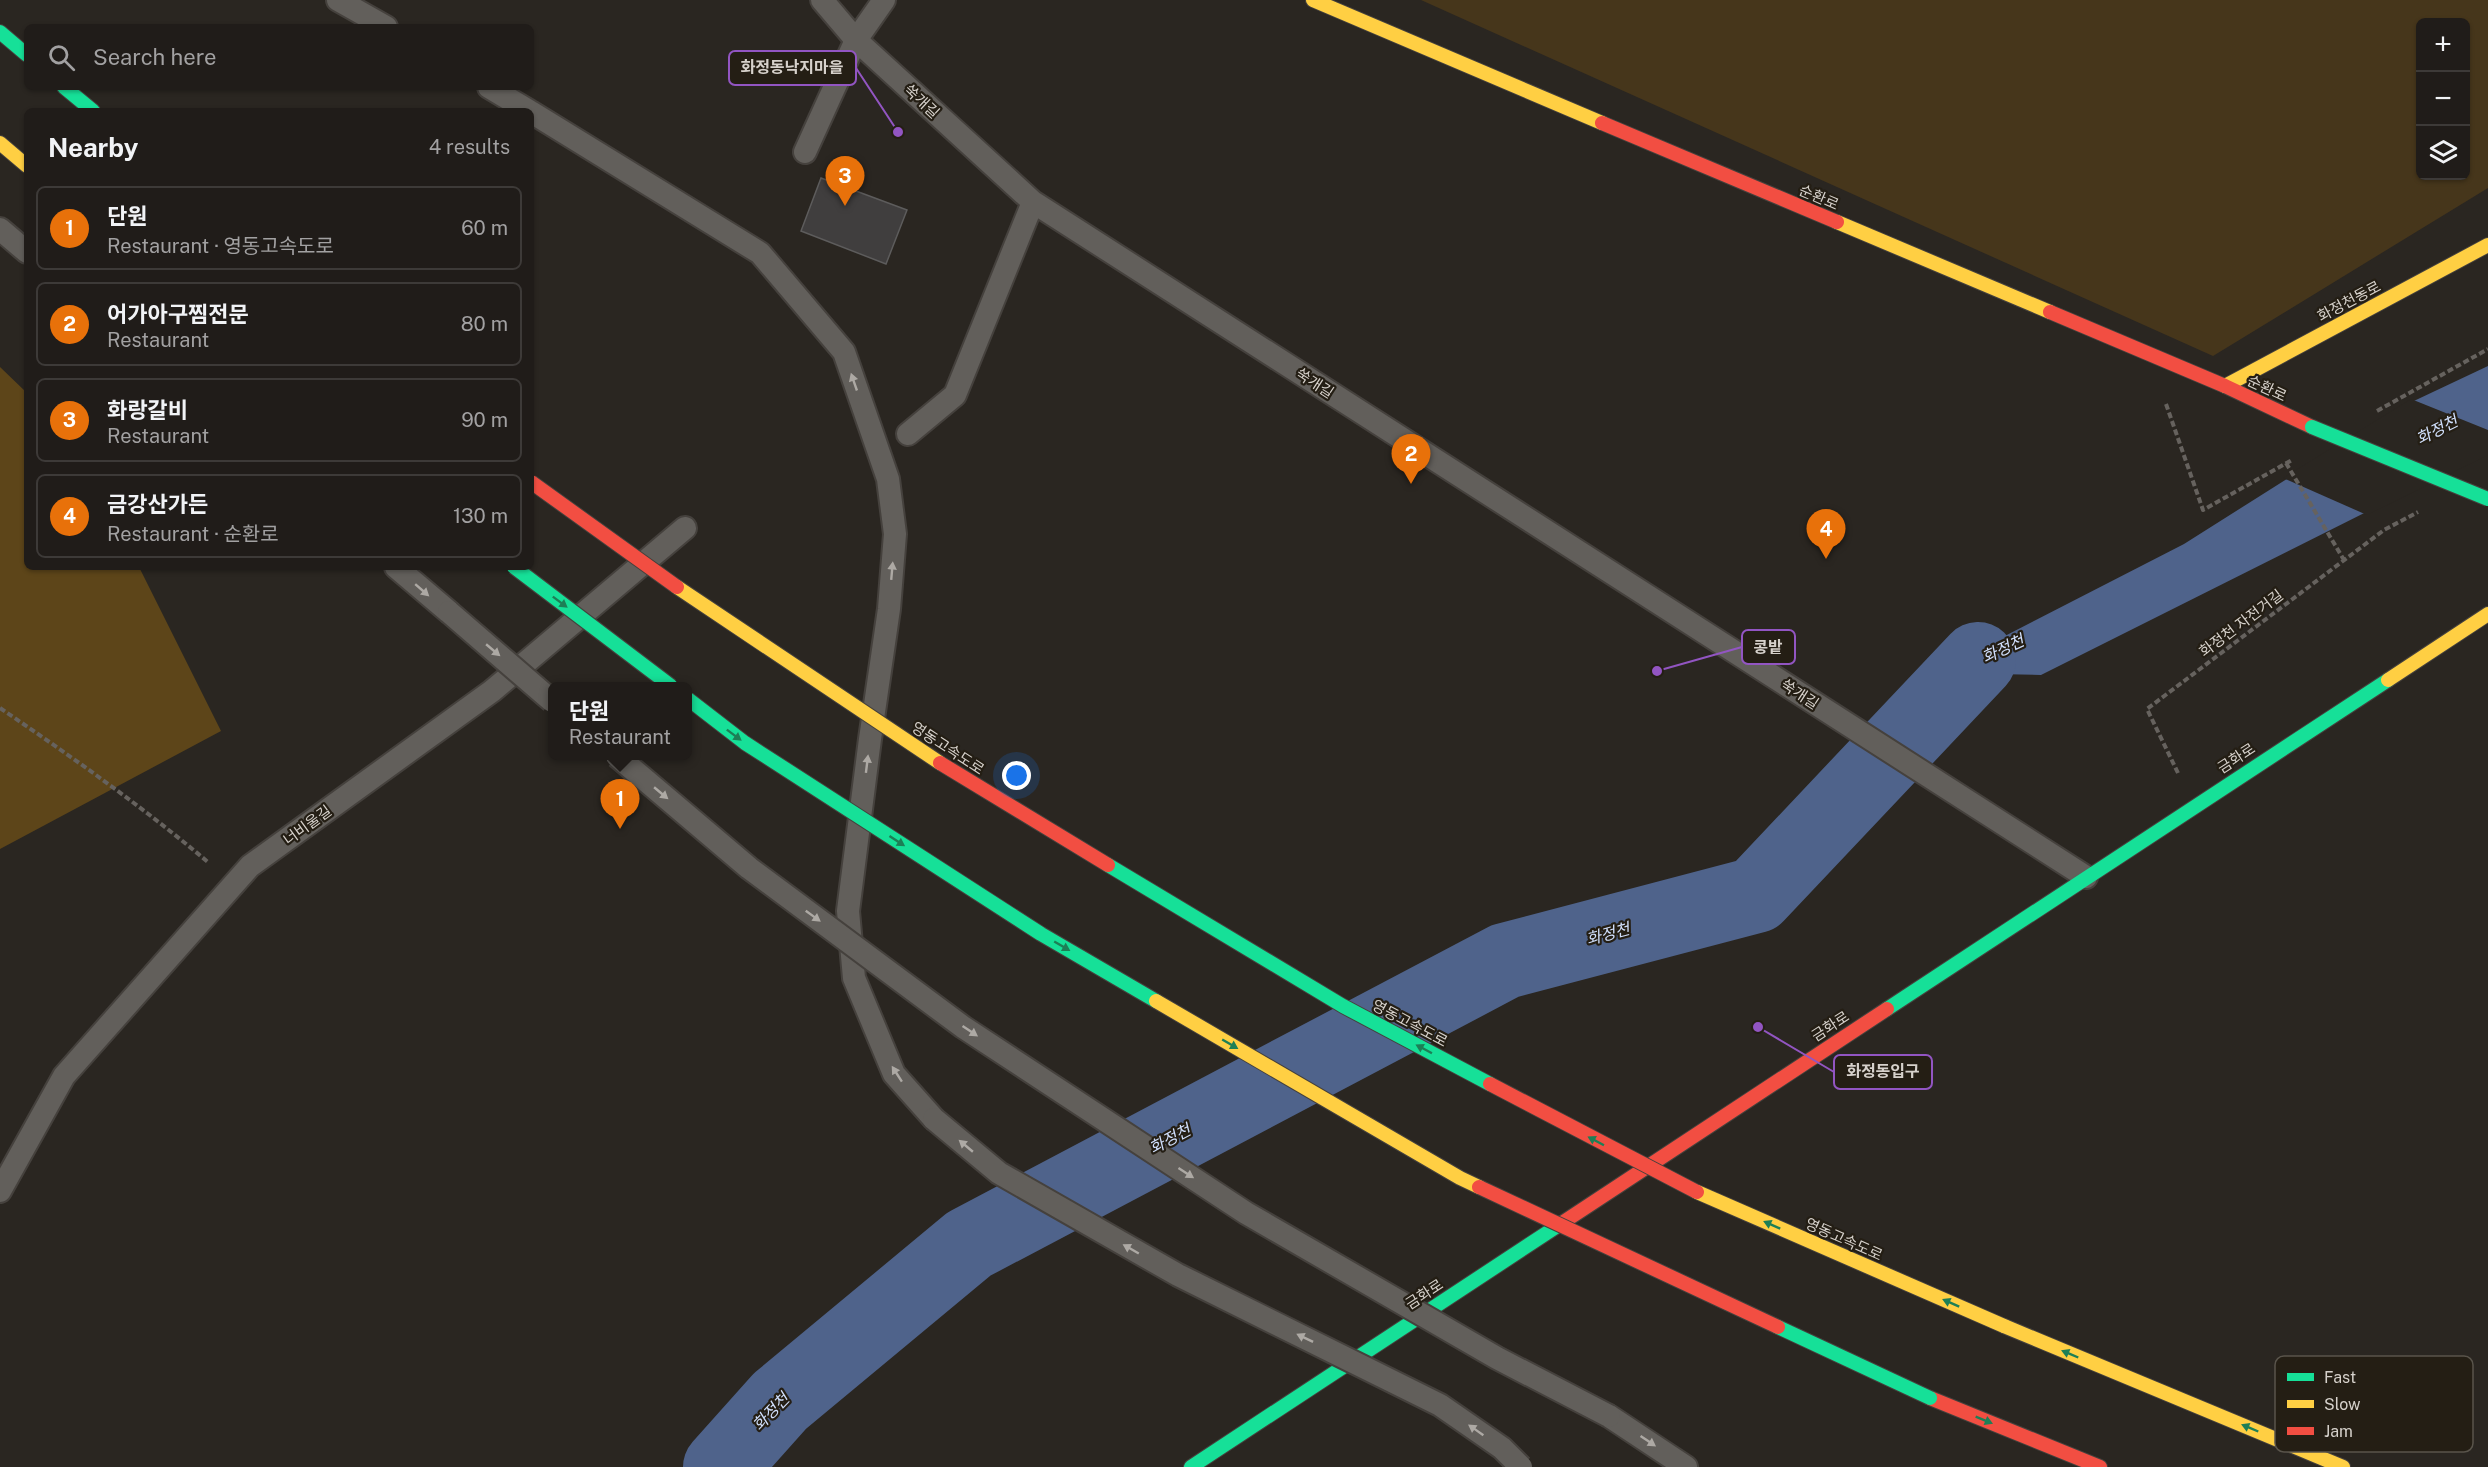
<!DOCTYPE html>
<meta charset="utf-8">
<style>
:root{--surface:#201c19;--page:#282522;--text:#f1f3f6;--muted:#a2a1a2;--line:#3d3a38;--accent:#9a9590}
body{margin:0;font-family:"Public Sans","Noto Sans KR",sans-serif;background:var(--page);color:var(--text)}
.controls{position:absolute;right:18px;top:18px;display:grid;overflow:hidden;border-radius:9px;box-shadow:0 2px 4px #0004}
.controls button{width:54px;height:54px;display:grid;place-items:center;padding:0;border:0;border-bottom:2px solid var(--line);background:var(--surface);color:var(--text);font:30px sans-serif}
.you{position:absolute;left:1017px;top:776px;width:21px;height:21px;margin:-15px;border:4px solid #fff;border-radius:50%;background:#1a73e8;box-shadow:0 0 0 9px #1a73e833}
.badge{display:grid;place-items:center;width:39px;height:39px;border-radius:50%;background:var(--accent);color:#fff;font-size:20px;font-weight:700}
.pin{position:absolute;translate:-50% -50px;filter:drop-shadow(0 2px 3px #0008)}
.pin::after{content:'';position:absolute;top:32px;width:21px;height:18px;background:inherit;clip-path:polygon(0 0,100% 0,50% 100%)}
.popup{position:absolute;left:548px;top:682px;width:144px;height:78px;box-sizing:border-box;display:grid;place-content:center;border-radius:9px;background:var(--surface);filter:drop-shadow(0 2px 4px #0005);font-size:20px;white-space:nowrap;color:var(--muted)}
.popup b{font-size:22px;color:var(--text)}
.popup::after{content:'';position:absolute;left:50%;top:100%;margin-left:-12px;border:12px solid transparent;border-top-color:var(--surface)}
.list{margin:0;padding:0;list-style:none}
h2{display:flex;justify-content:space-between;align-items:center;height:78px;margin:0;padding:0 24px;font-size:26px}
h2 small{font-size:20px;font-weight:400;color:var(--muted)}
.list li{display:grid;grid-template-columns:39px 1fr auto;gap:18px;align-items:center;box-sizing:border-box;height:84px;margin:0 12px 12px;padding:0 12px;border:2px solid var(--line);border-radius:9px}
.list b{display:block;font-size:22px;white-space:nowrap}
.list p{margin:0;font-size:20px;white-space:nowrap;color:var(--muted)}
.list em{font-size:20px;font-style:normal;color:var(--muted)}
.icon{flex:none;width:33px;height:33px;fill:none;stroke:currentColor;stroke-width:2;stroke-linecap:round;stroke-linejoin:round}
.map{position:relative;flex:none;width:2488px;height:1467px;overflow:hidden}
.search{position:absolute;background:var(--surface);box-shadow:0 2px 4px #0004;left:24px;top:24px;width:510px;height:66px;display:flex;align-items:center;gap:15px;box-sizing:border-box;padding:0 21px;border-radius:9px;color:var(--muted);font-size:22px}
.panel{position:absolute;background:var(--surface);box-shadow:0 2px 4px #0004;left:24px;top:108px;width:510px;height:462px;border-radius:9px}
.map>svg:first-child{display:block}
</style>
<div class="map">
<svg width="2488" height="1467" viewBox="0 0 2488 1467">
<rect width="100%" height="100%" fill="#2a2621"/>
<path fill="#46361b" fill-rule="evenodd" d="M1421,0h1067v188l-275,168zM2420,22h46v154h-46z"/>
<path fill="#5d4519" d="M0,367l27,26v174h112l82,164 -221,118z"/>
<path fill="#4f638b" d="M2488,366v85l-447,224 -46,-1 -77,67 -19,-7 65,-77 220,-113 215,-136z"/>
<path fill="#2a2621" d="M2411,399l77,31v25l-121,60 -84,-37z"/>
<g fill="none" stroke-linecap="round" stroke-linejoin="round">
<path stroke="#4f638b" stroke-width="76" d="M721,1467l59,-66 189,-157 536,-283 251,-66 222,-235"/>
</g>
<path fill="#403e3e" stroke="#5d5c5c" stroke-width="1.5" d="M821,178l86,32 -21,54 -85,-33z"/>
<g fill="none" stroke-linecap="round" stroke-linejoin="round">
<defs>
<path id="lane" d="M338,0l48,27
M822,0l34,40 177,162 1053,675
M489,87l40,24
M531,112l229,141 84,99 44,127 7,55 -6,75 -19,130 -22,172 6,67 40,96 40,45
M805,152l51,-112 28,-40
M0,229l27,23
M908,434l47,-39 78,-193
M396,567l53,45
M0,1191l64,-115 186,-210 242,-175 193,-163
M1609,1416l77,51"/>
<path id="fast" d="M0,32l27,23
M64,87l29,24
M1887,1009l501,-329
M1191,1467l371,-244"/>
<path id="slow" d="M1313,0l289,123
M0,143l27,23
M1837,222l213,90
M2225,386l263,-141
M2388,680l100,-66
M2004,1326l339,141"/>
<path id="jam" d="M1602,123l235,99
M2050,312l175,74 87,41
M1562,1223l325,-214
M1930,1398l170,69"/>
</defs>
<use href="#lane" stroke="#45413d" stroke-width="26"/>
<use href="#fast" stroke="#45413d" stroke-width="16"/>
<use href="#slow" stroke="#45413d" stroke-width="16"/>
<use href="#jam" stroke="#45413d" stroke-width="16"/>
<path stroke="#66625e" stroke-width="4" stroke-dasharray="6 3" stroke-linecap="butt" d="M2166,404l37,106 89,-50
M2377,411l111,-62
M2286,463l58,97
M0,708c72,49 143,99 209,155
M2178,773l-31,-64 237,-179 34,-18"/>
<use href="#lane" stroke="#625f5b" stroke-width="22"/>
<use href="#fast" stroke="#16e098" stroke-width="14"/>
<use href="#slow" stroke="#ffcf43" stroke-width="14"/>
<use href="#jam" stroke="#f24e42" stroke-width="14"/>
<defs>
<path id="lane-bridge" d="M449,612l103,89
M617,756l132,112 214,159 283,186 251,145 112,58
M934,1119l65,54 179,102 262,130 62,43 19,19"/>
<path id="fast-bridge" d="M2312,427l176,72
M514,567l157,119
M688,699l57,44 296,191 115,67
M1108,865l235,141 147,78
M1778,1327l152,71"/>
<path id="slow-bridge" d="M677,587l263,176
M1156,1001l304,177 19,9
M1697,1192l307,134"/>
<path id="jam-bridge" d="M531,482l146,105
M940,763l168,102
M1490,1084l207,108
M1479,1187l299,140"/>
</defs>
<use href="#lane-bridge" stroke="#45413d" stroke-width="26" stroke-linecap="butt"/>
<use href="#fast-bridge" stroke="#45413d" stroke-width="16" stroke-linecap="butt"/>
<use href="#slow-bridge" stroke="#45413d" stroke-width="16" stroke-linecap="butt"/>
<use href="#jam-bridge" stroke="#45413d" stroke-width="16" stroke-linecap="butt"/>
<use href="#lane-bridge" stroke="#625f5b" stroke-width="22"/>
<use href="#fast-bridge" stroke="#16e098" stroke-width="14"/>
<use href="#slow-bridge" stroke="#ffcf43" stroke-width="14"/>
<use href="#jam-bridge" stroke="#f24e42" stroke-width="14"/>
</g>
<defs><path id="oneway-solid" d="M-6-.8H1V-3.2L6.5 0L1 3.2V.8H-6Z" transform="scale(1.5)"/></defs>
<g fill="#ada9a4">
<use href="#oneway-solid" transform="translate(854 382) rotate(-109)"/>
<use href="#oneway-solid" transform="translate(892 571) rotate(-85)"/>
<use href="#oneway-solid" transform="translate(422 590) rotate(41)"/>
<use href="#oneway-solid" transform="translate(493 650) rotate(40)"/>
<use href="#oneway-solid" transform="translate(867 764) rotate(-83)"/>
<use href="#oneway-solid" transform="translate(661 793) rotate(40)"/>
<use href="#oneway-solid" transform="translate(813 916) rotate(36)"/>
<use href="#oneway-solid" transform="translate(970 1031) rotate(34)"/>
<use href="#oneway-solid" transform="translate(897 1074) rotate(-123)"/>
<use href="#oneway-solid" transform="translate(966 1146) rotate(-140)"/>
<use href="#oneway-solid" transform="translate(1186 1173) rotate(33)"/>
<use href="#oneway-solid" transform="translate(1131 1249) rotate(-150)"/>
<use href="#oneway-solid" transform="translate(1305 1338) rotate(-154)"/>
<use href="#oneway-solid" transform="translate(1476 1430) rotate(-145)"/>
<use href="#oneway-solid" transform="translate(1648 1441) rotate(34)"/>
</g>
<g fill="#1d7f56">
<use href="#oneway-solid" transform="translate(560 602) rotate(37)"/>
<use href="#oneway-solid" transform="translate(734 735) rotate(37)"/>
<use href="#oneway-solid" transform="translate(897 841) rotate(33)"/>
<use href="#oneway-solid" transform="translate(1062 946) rotate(30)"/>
<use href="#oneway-solid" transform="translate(1230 1044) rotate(30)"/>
<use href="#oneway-solid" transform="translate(1424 1049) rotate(-152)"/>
<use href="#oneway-solid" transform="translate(1596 1141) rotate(-152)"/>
<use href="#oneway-solid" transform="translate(1772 1225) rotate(-156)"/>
<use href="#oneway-solid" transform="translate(1951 1303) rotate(-156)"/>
<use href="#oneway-solid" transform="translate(2070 1354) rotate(-157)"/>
<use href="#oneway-solid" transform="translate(1984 1420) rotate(22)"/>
<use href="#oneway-solid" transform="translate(2250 1428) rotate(-157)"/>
</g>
<g text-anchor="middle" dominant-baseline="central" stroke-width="4.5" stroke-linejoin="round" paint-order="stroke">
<g font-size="15" fill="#d6d1cb" stroke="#241e14">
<text transform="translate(922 101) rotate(43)">쑥개길</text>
<text transform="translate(1819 197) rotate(23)">순환로</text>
<text transform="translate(2349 301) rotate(-28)">화정천동로</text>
<text transform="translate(1315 383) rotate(33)">쑥개길</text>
<text transform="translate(2267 388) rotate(25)">순환로</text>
<text transform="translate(2241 623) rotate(-37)">화정천 자전거길</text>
<text transform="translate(1800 694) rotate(33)">쑥개길</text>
<text transform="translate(948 748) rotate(33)">영동고속도로</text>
<text transform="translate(2236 758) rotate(-33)">금화로</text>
<text transform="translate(307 825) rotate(-36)">너비울길</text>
<text transform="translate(1410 1023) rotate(28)">영동고속도로</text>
<text transform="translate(1830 1026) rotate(-33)">금화로</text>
<text transform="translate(1844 1239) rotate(24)">영동고속도로</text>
<text transform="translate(1424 1294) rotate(-33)">금화로</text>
</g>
<g font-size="16" font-style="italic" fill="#d2e1fe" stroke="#241e14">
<text transform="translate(2437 430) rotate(-27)">화정천</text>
<text transform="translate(2003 649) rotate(-25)">화정천</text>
<text transform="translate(1608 934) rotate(-15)">화정천</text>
<text transform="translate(1170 1139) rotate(-28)">화정천</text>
<text transform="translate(771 1412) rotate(-46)">화정천</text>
</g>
</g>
<rect x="2275" y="1356" width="198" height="96" rx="9" fill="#241e14" stroke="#59544b" stroke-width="1.5"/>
<rect x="2287" y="1373" width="27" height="8" fill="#16e098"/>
<rect x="2287" y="1400" width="27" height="8" fill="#ffcf43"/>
<rect x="2287" y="1427" width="27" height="8" fill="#f24e42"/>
<g font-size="16" fill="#d6d1cb">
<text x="2324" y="1383">Fast</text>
<text x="2324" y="1410">Slow</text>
<text x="2324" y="1437">Jam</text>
</g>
<path fill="none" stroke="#9255c2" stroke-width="2" d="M898 132L856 68M1657 671L1742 647M1758 1027L1834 1072"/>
<g fill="#9255c2" stroke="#241e14" stroke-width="2">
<circle cx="898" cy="132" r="6"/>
<circle cx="1657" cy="671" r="6"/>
<circle cx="1758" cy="1027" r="6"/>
</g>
<g fill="#241e14" stroke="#9255c2" stroke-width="2">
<rect x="729" y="51" width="127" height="34" rx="6"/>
<rect x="1742" y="630" width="53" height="34" rx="6"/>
<rect x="1834" y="1055" width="98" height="34" rx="6"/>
</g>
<g font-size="16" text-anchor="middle" font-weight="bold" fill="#d6d1cb">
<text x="792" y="73">화정동낙지마을</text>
<text x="1768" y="653">콩밭</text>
<text x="1883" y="1077">화정동입구</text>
</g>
</svg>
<div class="controls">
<button>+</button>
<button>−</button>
<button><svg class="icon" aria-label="layers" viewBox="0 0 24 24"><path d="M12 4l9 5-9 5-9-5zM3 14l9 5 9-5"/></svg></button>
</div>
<div class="you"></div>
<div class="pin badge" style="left:620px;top:829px;background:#e8710a">1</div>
<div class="popup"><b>단원</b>Restaurant</div>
<div class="pin badge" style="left:1411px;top:484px;background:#e8710a">2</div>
<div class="pin badge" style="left:845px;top:206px;background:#e8710a">3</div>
<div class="pin badge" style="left:1826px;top:559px;background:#e8710a">4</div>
<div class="search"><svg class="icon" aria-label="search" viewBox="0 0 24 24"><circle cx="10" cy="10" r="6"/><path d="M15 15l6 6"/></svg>Search here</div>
<section class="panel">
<h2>Nearby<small>4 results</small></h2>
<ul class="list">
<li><span class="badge" style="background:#e8710a">1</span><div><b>단원</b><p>Restaurant · 영동고속도로</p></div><em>60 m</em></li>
<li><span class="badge" style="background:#e8710a">2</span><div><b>어가아구찜전문</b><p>Restaurant</p></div><em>80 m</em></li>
<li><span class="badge" style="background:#e8710a">3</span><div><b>화랑갈비</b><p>Restaurant</p></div><em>90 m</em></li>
<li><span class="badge" style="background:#e8710a">4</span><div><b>금강산가든</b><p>Restaurant · 순환로</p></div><em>130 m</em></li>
</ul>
</section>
</div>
